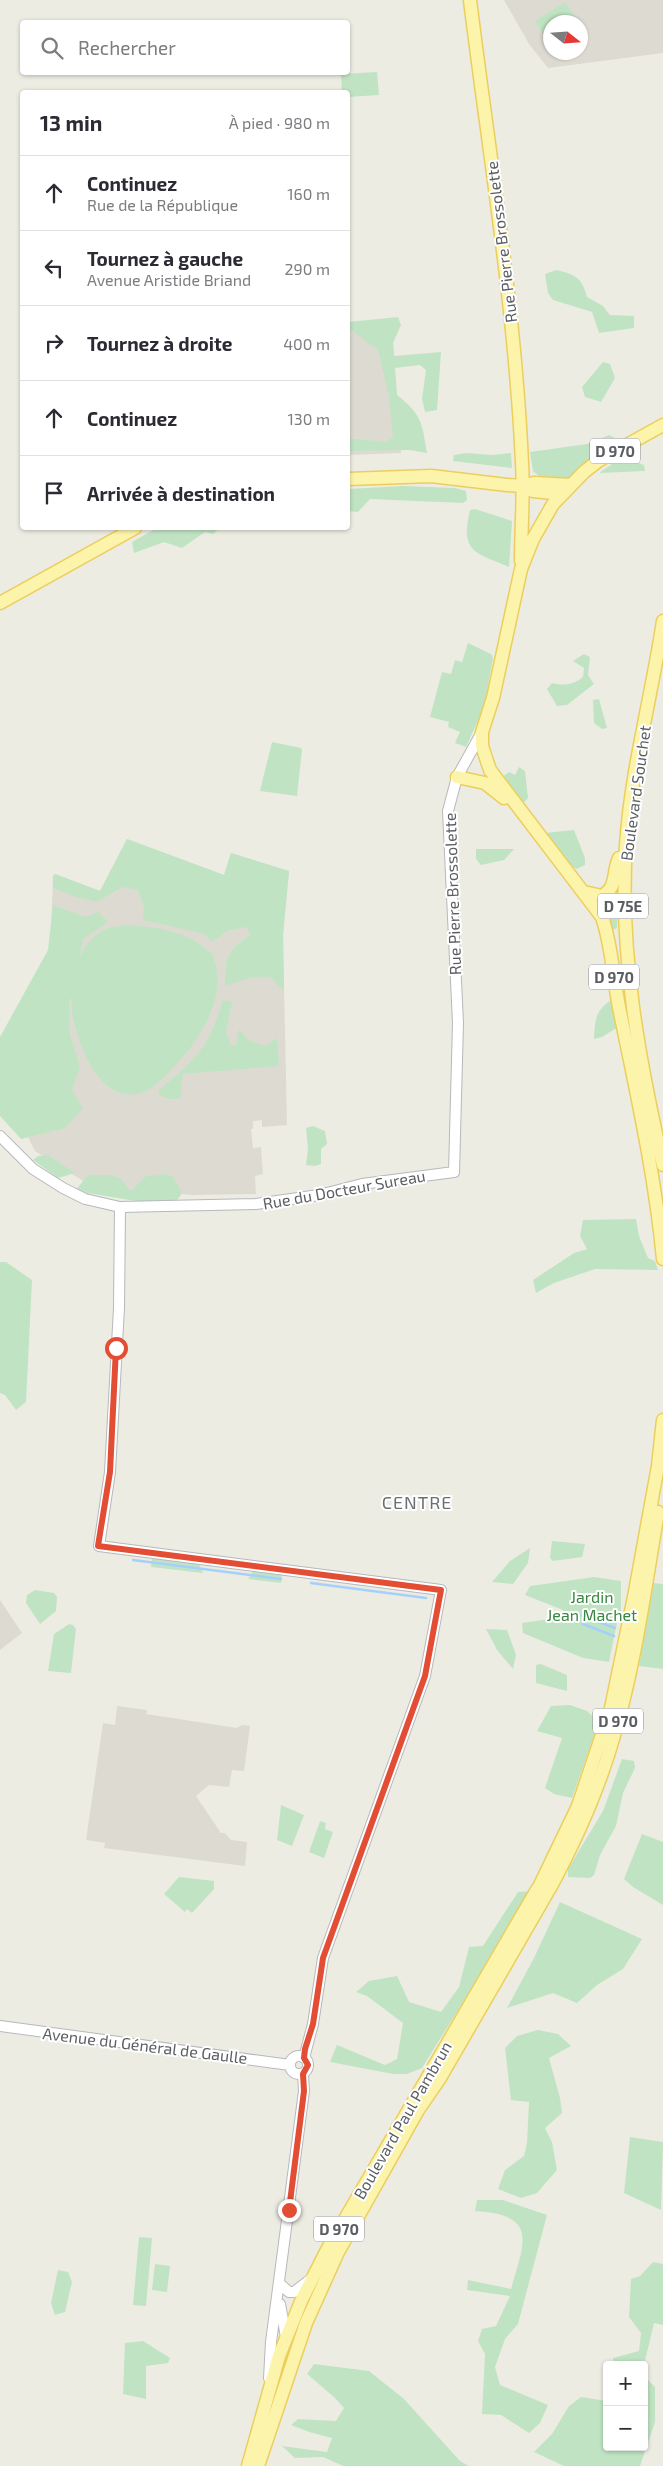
<!DOCTYPE html>
<html lang="fr">
<meta charset="utf-8">
<style>
:root{--surface:#fff;--page:#f2f2f3;--text:#2b2b33;--muted:#7c7c81;--line:#e1e1e2}
body{margin:0;font-family:"Exo 2",sans-serif;background:var(--page);color:var(--text)}
.controls{position:absolute;right:15px;bottom:15px;display:grid;overflow:hidden;border-radius:5px;box-shadow:0 1px 4px #0004}
.controls button{width:45px;height:45px;display:grid;place-items:center;padding:0;border:0;border-bottom:1px solid var(--line);background:var(--surface);color:var(--text);font:25px sans-serif}
.compass{position:absolute;left:543px;top:15px;width:45px;height:45px;border-radius:50%;background:var(--surface);box-shadow:0 1px 4px #0004;rotate:107deg}
.stop{position:absolute;width:15px;height:15px;margin:-11px;border:4px solid #e34d34;border-radius:50%;background:#fff}
.stop.end{background:#e34d34;border-color:#fff;box-shadow:0 1px 5px #0008}
.list{margin:0;padding:0;list-style:none}
h2{display:flex;justify-content:space-between;align-items:center;height:65px;margin:0;padding:0 20px;font-size:21px}
h2 small{font-size:16px;font-weight:400;color:var(--muted)}
.list li{display:grid;grid-template-columns:32px 1fr auto;gap:15px;align-items:center;box-sizing:border-box;height:75px;padding:0 20px;border-top:1px solid var(--line)}
.list b{display:block;font-size:19px;white-space:nowrap}
.list p{margin:0;font-size:16px;white-space:nowrap;color:var(--muted)}
.list em{font-size:16px;font-style:normal;color:var(--muted)}
.icon{flex:none;width:28px;height:28px;fill:none;stroke:currentColor;stroke-width:2;stroke-linecap:round;stroke-linejoin:round}
.map{position:relative;flex:none;width:663px;height:2466px;overflow:hidden}
.search{position:absolute;background:var(--surface);box-shadow:0 1px 4px #0004;left:20px;top:20px;width:330px;height:55px;display:flex;align-items:center;gap:12px;box-sizing:border-box;padding:0 18px;border-radius:5px;color:var(--muted);font-size:19px}
.panel{position:absolute;background:var(--surface);box-shadow:0 1px 4px #0004;left:20px;top:90px;width:330px;height:440px;border-radius:5px}
.map>svg:first-child{display:block}
</style>
<div class="map">
<svg width="663" height="2466" viewBox="0 0 663 2466">
<rect width="100%" height="100%" fill="#edece3"/>
<path fill="#dddbd1" fill-rule="evenodd" d="M504,0h159v53l-115,15 -19,-24zM550,22h30v30h-30z
M348,322l45,21 8,110 -53,2z
M127,839l97,36 7,-22 58,18 -6,64 4,190 -25,2v-7l-9,1v8h-2l2,19 8,-1 2,27 -8,2 1,18 -63,1 -62,-4 -43,-7 -53,-33 -7,-14 -7,2 30,-203 2,-60 2,-2 45,17z
M0,1600l22,33 -22,17z
M117,1706l30,4 -1,4 91,14 5,-3 8,1 -6,45 -12,-1 -3,17 -20,-2 -13,11 25,37h4l6,7 16,2 -2,24 -141,-18 1,-5 -19,-3 17,-117 12,2z"/>
<path fill="#c0e4c3" d="M565,2l13,20h-28v20l-1,1 -14,-22z
M377,72l2,23 -31,2v-5h-6l-1,-18z
M556,270c18,4 26,7 31,27l16,9 7,9 24,1v12l-35,5 -7,-21 -39,-12 -5,-7 -3,-19z
M398,317l3,8 -8,18 1,13 47,-4 -4,58 -12,2 -3,-13 4,-29 -6,-5 -25,3 2,27c25,20 25,27 30,58l-17,-3 -62,1v-13l38,4 7,-5 -4,-40 -11,-47 -28,-21 -2,-7z
M603,362l7,2 5,14 -14,24 -16,-5 -3,-10z
M609,435l8,4 -3,7 -43,32 -32,-2 -6,-5 -3,-19 57,-8z
M466,453l27,2 18,-2 1,15 -59,-7 1,-6z
M618,460h12l14,5 1,6 -46,2z
M403,486l52,2 11,3 1,9 -4,3 -93,-4 -12,13 -10,-1v-22z
M475,509l37,12 -3,46c-35,-15 -49,-15 -39,-57z
M157,528h63l-7,6 -8,-2 -23,16 -18,-6 -30,11 -2,-11z
M468,643l23,11 2,4 -9,49 -18,40 -11,-4 5,-11 -12,-5 1,-5 -19,-5 12,-45 9,2 4,-14 7,2z
M584,654l6,3 -2,18 6,9 -27,21 -10,1 -10,-17 5,-6c12,3 21,2 31,-6l1,-9 -11,-7z
M599,699l8,29 -5,1 -8,-6 -1,-23z
M272,742l29,6 1,2 -5,46 -37,-5z
M519,767l6,4 3,27 -6,6 -21,-26 8,-6 6,3z
M574,830l11,28v7l-8,4 -6,-3 -26,-33z
M127,839l97,36 7,-22 58,18 -6,64 1,56 -14,-14 -21,1 -24,8c0,-28 1,-34 25,-51l-4,-8 -17,3 -17,12 -7,-8 -62,-14 1,-12 -6,-18 -16,-3 -25,15 -24,-6 -20,-8v-12l2,-2 45,17z
M476,849h38l-10,11 -23,5 -5,-6z
M619,872l-2,56 -4,2 -4,-16 -10,-14z
M53,905l32,12 14,-5 9,10 -25,17 -3,17c6,-10 11,-19 22,-25 21,-12 69,-2 90,8 8,4 15,13 22,15 -1,5 1,6 2,11 2,14 2,28 -3,41 -9,26 -25,47 -44,66 -6,6 -15,16 -23,19 -44,18 -65,-41 -73,-72 -2,-8 -1,-16 -2,-23l-2,9 1,29 10,33 -8,23 11,19 -18,19 -44,11 -21,-23v-79l48,-87z
M223,1000l9,2 -6,30 5,13 5,1 3,-17 10,12 17,5 11,-8 2,28 -96,8 -3,25h-11l-11,-4 1,-5c39,-33 49,-41 64,-90z
M611,1000l3,2 4,25 -16,10 -8,2c1,-19 1,-28 17,-39z
M313,1126l12,5 2,13 -6,5v15l-6,2 -9,-1 2,-16 -2,-21z
M48,1155l27,18 -17,5 -25,-18 5,-4z
M167,1174l6,3 7,11 1,7 -3,4 -5,4 -37,-2 -61,-10 13,-16h23l10,4 10,12 15,-15z
M636,1219l3,17 9,22 7,3 3,9 -63,-1 -41,14 -18,10 -3,-13 41,-27 13,-4 -7,-13 3,-16z
M0,1262h6l26,18 -6,122 -10,8 -11,-15 -5,-2z
M552,1541l33,3 -3,13 -29,4 -3,-3z
M530,1548l-2,15 -15,21 -21,-2 18,-21z
M152,1558l47,6 4,9 -52,-6z
M253,1571l29,4 -1,8 -33,-4z
M594,1577l27,4v36l-3,1 -9,44 -26,-4 -60,-25 -1,-10 41,-6v-7l-38,-15 5,-9z
M653,1583l10,1v85l-24,-3z
M35,1590l19,3 3,4 -1,14 -16,13 -14,-21 1,-8z
M69,1624l4,1 3,4 -5,44 -23,-2 6,-37z
M486,1629l21,1 9,25 -3,14 -16,-19z
M541,1664l26,11v16l-31,-8v-18z
M570,1705l17,6 12,11 -27,76 -18,-4 -9,-6 17,-50 -25,-7 14,-25z
M622,1759l12,2 1,7 -12,25 -7,33 -16,29 -6,20 -4,3 -22,-1v-8l35,-58z
M281,1805l23,10 -12,31 -15,-6z
M320,1821l6,2 -1,6 8,3 -9,26 -15,-6z
M642,1834l21,8v63l-30,-18 -9,-8z
M179,1877l35,4v8l-22,24 -5,-4 -2,3 -21,-18z
M532,1891l-110,177 -15,6h-14l-63,-12 7,-17 48,20 12,-6 6,-36 -36,-27 -11,-4 13,-11 28,-5 12,26 32,10 18,-25 10,-40 14,-1 35,-54z
M560,1902l82,37 -19,30 -26,16 -20,18 -24,-10 -46,15 27,-50z
M538,2030l20,4 13,12 -22,12 11,40 2,15 -17,15 7,14 5,28 -20,23 -16,5 -23,-9 7,-19 19,-14 3,-13 2,-41 -18,-2 -6,-52 12,-12z
M630,2137l33,5 -2,68 -37,-17z
M477,2200h26l44,15 -29,109 -13,15 -10,28 5,18 48,20 -8,18 -11,10 -28,-18 -19,-1 3,-60 -7,-13 4,-12 14,-3 14,-30 -43,-6 1,-10 43,9c14,-49 27,-74 -36,-78z
M139,2237l13,1 -6,68 -13,-1z
M653,2262l10,2v61l-9,-2 -10,42 -31,-1v-6l26,-7 2,-18 -12,-16 2,-38 9,-3z
M155,2264l15,2 -3,26 -15,-2z
M58,2270l10,2 4,10 -7,30 -10,3 -4,-12z
M143,2341l27,17 -2,5 -22,3v33l-23,-5 2,-51z
M314,2364l55,7 35,28 56,62 9,5h-126l-20,-9 -28,1 -13,-12 45,6 5,-14 -23,-6 -18,-7 7,-6 38,2 8,-13 -9,-10 -28,-24z
M644,2376l11,11v35l-15,44h-76l-30,-14 18,-18 17,-28 12,-9 26,4v46h37z"/>
<g fill="none" stroke-linecap="round" stroke-linejoin="round">
<path stroke="#a5d0fc" stroke-width="2.5" d="M133,1560l148,19
M311,1583l115,15
M577,1614l38,14
M583,1624l31,12"/>
<defs>
<path id="minor" d="M0,1136l33,33 30,19 22,11 35,8 136,-3 63,-9 43,-11 92,-12 4,-149 -10,-212 9,-34 25,-45
M120,1207l-1,101 -9,164 -11,74 342,44 -16,86 -102,282 -10,66 -9,34
M0,2026l290,39
M290 2065a9 9 0 1 1 18 0a9 9 0 1 1-18 0Z
M280,2284l9,8h5l17,-13
M280,2304l6,33
M269,2378l2,-36 33,-251 -1,-17"/>
<path id="major" d="M470,0c19,154 45,307 52,463 2,32 -1,65 -1,98
M663,425l-65,36 -14,11 -31,32 -20,35 -12,30 -28,129 -11,34v14l8,24 112,147c10,29 11,60 17,90 17,84 36,167 44,252
M348,479l83,-3 76,9 15,1 12,-3 37,2
M522,486l11,5 29,3
M0,603l135,-75
M663,621c-11,74 -32,149 -37,224 -7,108 13,215 37,320
M457,777l28,6 19,15
M584,892l18,4c16,-9 10,-23 17,-38
M540,1885l38,-79 33,-98 23,-111 24,-131 5,-46
M549,1890c26,-48 49,-99 64,-151 22,-73 32,-151 45,-227
M248,2466l31,-110 23,-57 25,-49 211,-362
M258,2466l48,-143 32,-71 80,-142 22,-32 107,-185"/>
</defs>
<use href="#minor" stroke="#b6b8bd" stroke-width="12"/>
<use href="#major" stroke="#ecce5d" stroke-width="15"/>
<use href="#minor" stroke="#fff" stroke-width="10"/>
<use href="#major" stroke="#fcf4aa" stroke-width="12"/>
</g>
<g fill="none" stroke-linecap="round" stroke-linejoin="round">
<path stroke="#e34d34" stroke-width="6" d="M116,1348l-6,124 -12,74 343,44 -16,86 -102,282 -10,66 -8,25 -1,9 4,7 -5,9 1,17 -15,119"/>
</g>
<g text-anchor="middle" dominant-baseline="central" stroke-width="4" stroke-linejoin="round" paint-order="stroke">
<g fill="#fff" stroke="#8c8e92" stroke-width="1">
<rect x="590" y="438.5" width="50" height="25" rx="4"/>
<rect x="598" y="893.5" width="50" height="25" rx="4"/>
<rect x="589" y="964.5" width="50" height="25" rx="4"/>
<rect x="593" y="1708.5" width="50" height="25" rx="4"/>
<rect x="314" y="2216.5" width="50" height="25" rx="4"/>
</g>
<g font-size="15" font-weight="bold" fill="#5b5e63">
<text x="615" y="451">D 970</text>
<text x="623" y="906">D 75E</text>
<text x="614" y="977">D 970</text>
<text x="618" y="1721">D 970</text>
<text x="339" y="2229">D 970</text>
</g>
<g font-size="16" fill="#5b5e63" stroke="#fff">
<text transform="translate(501 242) rotate(-97)">Rue Pierre Brossolette</text>
<text transform="translate(635 793) rotate(-82)">Boulevard Souchet</text>
<text transform="translate(452 894) rotate(-92)">Rue Pierre Brossolette</text>
<text transform="translate(344 1189) rotate(-10)">Rue du Docteur Sureau</text>
<text transform="translate(145 2045) rotate(7)">Avenue du Général de Gaulle</text>
<text transform="translate(402 2120) rotate(-60)">Boulevard Paul Pambrun</text>
</g>
<g font-size="16" fill="#388541" stroke="#fff">
<text x="592" y="1596">Jardin<tspan x="592" dy="18">Jean Machet</tspan></text>
</g>
<g font-size="18" letter-spacing="1" fill="#6c7075" stroke="#fff">
<text x="417" y="1502">CENTRE</text>
</g>
</g>
</svg>
<div class="controls">
<button>+</button>
<button>−</button>
</div>
<svg class="compass" viewBox="-18 -18 36 36"><path d="M0-13l5 13h-10z" fill="#e53935"/><path d="M0 13l5-13h-10z" fill="#7c7c81"/></svg>
<div class="stop" style="left:116px;top:1348px"></div>
<div class="stop end" style="left:289px;top:2210px"></div>
<div class="search"><svg class="icon" aria-label="search" viewBox="0 0 24 24"><circle cx="10" cy="10" r="6"/><path d="M15 15l6 6"/></svg>Rechercher</div>
<section class="panel">
<h2>13 min<small>À pied · 980 m</small></h2>
<ul class="list">
<li><svg class="icon" aria-label="ahead" viewBox="0 0 24 24"><path d="M12 20V5M6 11l6-6 6 6"/></svg><div><b>Continuez</b><p>Rue de la République</p></div><em>160 m</em></li>
<li><svg class="icon" aria-label="left" viewBox="0 0 24 24"><path d="M17 20v-9H6M10 6l-5 5 5 5"/></svg><div><b>Tournez à gauche</b><p>Avenue Aristide Briand</p></div><em>290 m</em></li>
<li><svg class="icon" aria-label="right" viewBox="0 0 24 24"><path d="M7 20v-9h11M14 6l5 5-5 5"/></svg><div><b>Tournez à droite</b></div><em>400 m</em></li>
<li><svg class="icon" aria-label="ahead" viewBox="0 0 24 24"><path d="M12 20V5M6 11l6-6 6 6"/></svg><div><b>Continuez</b></div><em>130 m</em></li>
<li><svg class="icon" aria-label="arrive" viewBox="0 0 24 24"><path d="M6 21V4h12l-3 4 3 4H6"/></svg><div><b>Arrivée à destination</b></div></li>
</ul>
</section>
</div>
